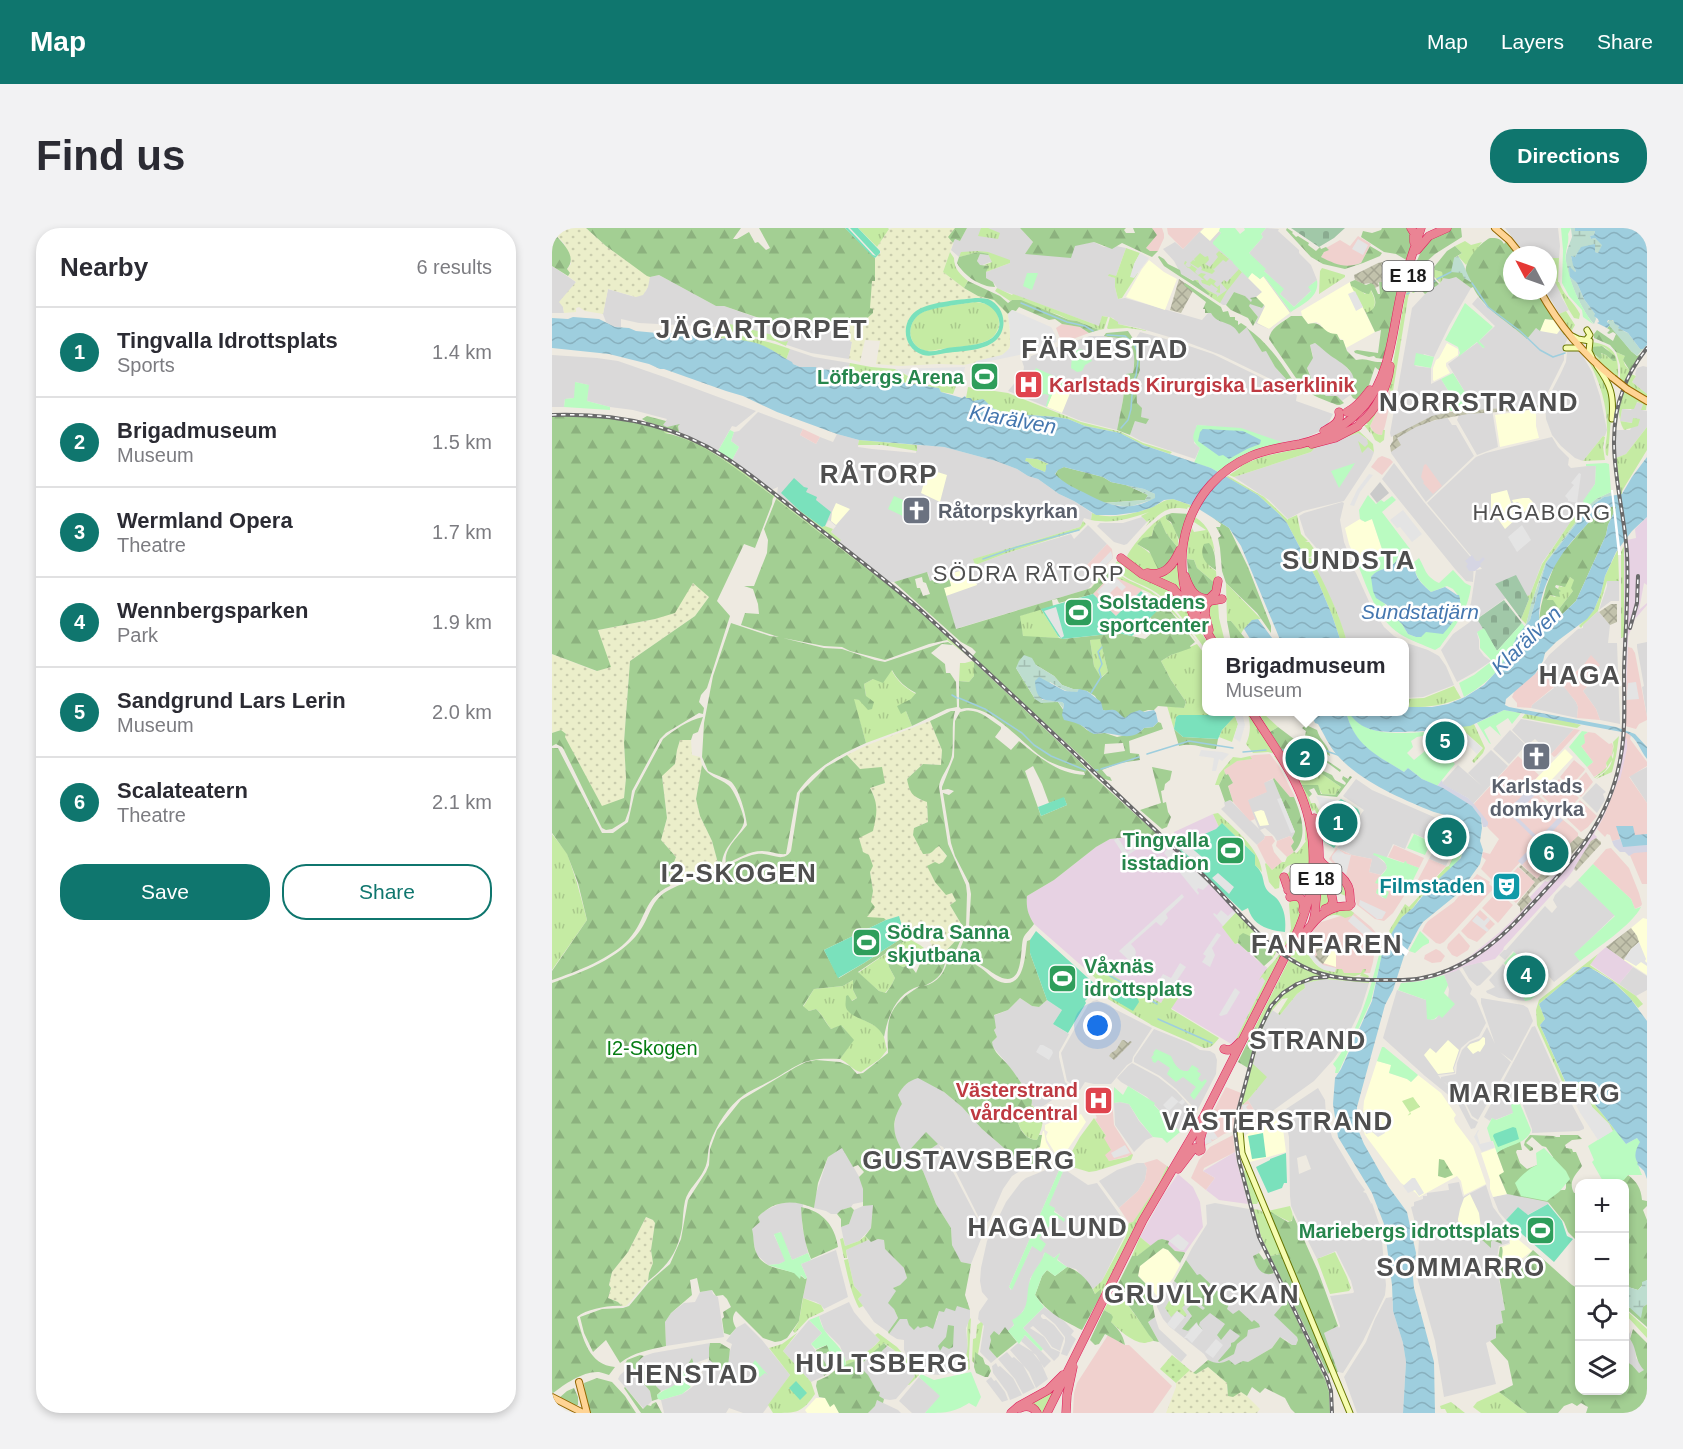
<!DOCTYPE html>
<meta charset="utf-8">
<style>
:root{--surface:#fff;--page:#f2f2f3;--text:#2b2b33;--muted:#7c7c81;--line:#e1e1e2;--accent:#0f766e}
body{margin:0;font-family:Helvetica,sans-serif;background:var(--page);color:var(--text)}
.controls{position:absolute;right:18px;bottom:18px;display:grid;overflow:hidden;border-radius:12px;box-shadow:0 3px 9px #0003}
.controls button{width:54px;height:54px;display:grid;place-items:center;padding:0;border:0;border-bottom:2px solid var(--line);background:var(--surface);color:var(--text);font:30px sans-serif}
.compass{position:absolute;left:951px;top:18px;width:54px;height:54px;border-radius:50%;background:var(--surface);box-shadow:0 3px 9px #0003;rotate:311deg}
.you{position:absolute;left:546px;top:798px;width:21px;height:21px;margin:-15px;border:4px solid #fff;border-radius:50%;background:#1a73e8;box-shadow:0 0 0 9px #1a73e833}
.badge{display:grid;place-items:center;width:39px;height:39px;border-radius:50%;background:var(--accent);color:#fff;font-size:20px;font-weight:700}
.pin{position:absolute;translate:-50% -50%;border:3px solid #fff;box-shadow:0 2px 6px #0006}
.popup{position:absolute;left:650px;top:410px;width:207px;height:78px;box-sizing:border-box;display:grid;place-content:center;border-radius:12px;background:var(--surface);filter:drop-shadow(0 2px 4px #0005);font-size:20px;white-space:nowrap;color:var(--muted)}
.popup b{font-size:22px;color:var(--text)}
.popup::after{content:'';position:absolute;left:50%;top:100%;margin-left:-12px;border:12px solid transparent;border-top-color:var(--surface)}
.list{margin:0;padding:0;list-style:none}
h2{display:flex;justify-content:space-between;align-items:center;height:78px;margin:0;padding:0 24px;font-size:26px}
h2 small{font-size:20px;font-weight:400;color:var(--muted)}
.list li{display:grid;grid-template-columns:39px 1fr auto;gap:18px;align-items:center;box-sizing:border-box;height:90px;padding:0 24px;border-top:2px solid var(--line)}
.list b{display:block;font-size:22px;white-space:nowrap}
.list p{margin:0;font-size:20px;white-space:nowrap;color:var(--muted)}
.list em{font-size:20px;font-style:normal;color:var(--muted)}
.actions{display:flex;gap:12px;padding:18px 24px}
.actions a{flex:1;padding:14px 0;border:2px solid var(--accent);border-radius:24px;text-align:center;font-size:21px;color:var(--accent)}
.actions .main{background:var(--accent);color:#fff}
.icon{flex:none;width:33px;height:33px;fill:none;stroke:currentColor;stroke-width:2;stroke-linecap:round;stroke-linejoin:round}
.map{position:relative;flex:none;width:1095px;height:1185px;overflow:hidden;border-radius:24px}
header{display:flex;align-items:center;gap:36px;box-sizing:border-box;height:84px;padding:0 30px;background:var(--accent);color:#fff}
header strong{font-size:28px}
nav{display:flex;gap:33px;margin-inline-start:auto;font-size:21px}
.intro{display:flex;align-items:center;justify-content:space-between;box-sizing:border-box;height:144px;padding:0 36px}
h1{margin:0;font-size:42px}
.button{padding:15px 27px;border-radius:24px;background:var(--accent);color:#fff;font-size:21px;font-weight:700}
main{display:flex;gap:36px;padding:0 36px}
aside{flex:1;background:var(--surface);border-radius:24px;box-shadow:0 3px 9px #0003}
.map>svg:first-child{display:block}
</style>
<header>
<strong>Map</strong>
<nav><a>Map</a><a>Layers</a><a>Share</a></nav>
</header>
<div class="intro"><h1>Find us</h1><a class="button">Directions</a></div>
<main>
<aside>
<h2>Nearby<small>6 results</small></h2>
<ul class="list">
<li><span class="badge">1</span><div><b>Tingvalla Idrottsplats</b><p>Sports</p></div><em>1.4 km</em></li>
<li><span class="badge">2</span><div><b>Brigadmuseum</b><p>Museum</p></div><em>1.5 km</em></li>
<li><span class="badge">3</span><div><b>Wermland Opera</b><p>Theatre</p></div><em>1.7 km</em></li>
<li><span class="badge">4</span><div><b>Wennbergsparken</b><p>Park</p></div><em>1.9 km</em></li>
<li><span class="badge">5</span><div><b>Sandgrund Lars Lerin</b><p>Museum</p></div><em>2.0 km</em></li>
<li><span class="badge">6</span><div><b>Scalateatern</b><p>Theatre</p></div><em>2.1 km</em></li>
</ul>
<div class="actions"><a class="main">Save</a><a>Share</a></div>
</aside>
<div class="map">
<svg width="1095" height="1185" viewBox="0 0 1095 1185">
<defs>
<pattern id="construction-cross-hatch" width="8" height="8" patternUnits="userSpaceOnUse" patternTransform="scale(1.5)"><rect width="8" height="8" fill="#c2c2ac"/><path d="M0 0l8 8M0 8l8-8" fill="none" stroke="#a6a693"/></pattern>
<pattern id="farmland-dots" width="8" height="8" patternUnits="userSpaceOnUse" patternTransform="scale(1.5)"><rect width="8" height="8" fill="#ebeeca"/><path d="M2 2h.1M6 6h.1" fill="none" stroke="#c9ccad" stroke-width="1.8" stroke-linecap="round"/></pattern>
<pattern id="grass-tufts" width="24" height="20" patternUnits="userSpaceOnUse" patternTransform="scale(1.5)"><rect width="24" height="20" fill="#c5eba3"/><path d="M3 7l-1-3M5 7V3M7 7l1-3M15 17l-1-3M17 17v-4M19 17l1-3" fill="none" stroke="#a9c98c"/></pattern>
<pattern id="forest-firs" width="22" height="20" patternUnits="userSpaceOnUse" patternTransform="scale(1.5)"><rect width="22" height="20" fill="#a3cf93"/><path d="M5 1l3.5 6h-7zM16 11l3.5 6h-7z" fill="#8cb17e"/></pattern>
<pattern id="wetland-marsh" width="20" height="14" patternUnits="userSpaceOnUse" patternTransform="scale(1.5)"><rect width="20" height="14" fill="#bdddcf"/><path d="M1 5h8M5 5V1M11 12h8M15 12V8" fill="none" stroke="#a2bdb1"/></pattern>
<pattern id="cemetery-stones" width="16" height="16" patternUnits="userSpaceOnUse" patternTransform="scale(1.5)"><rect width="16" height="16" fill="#a1c8a8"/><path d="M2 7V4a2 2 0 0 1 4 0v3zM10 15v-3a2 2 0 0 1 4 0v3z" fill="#8aab90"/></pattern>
<pattern id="garden-dots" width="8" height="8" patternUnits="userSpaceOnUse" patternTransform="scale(1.5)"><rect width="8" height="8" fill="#c5eba3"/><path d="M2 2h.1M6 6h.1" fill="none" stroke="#a9c98c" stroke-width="1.8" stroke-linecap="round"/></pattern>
<pattern id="water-waves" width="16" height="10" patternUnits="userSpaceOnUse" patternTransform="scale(1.5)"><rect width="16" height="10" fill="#9ecede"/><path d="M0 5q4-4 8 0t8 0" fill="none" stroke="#88b0be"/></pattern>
</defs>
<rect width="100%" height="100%" fill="#eeeae1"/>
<path fill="#dad9d9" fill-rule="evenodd" d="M415,0h53l13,14 -7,11 68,-11 10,5 12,-1 10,2 -10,28h-8l8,2 -1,9 3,12 7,-1 77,22 6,-7h3l24,14 4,7 8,-7 15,25 4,-2 9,17 11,12 -1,7 -64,-31 -35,-13 -47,-14 -21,-4 -5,-6 -10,-2 -4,10 -101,-37 -5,-7 -7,-4v-6l24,-9v-3l-17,4 -3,-2 -10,4 -3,-5 3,-7 8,1 -10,-3 -19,5 -8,-7 4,-11 5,2z
M651,0h19l-3,3 10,10 10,28 3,3 22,4 27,36 -22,17 -14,-6 3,-6 -9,-11 1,-3 11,5 -8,-7 -2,1 -5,-3 -1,-3 -11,-4 -8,13h-3l-15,-10 1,-1 -15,-13 -13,-7 -7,-13 -11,-12 12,-7 8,7z
M714,0l13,1 -1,2 21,19v3l12,12 6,15 -5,4 2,4 -20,19 -14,-13 3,-5 -19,-18 -15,-18 14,-16 -2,-3z
M953,0h53l2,18 -1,12h-11v-3h-22z
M996,30l14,40 7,12 -10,4 -13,-23h2z
M0,38l24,16 -13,25 1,6h-12z
M107,47l57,31h8l31,11 8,2 -1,5 12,3h5l-1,-5 17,-5 3,5 3,1 2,-5 9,2 1,3 37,-2v20l2,1 -3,17 -38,-6 -36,-12 -59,-14 -77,-4 -18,-4v8h-6l-9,-5 -3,-8 5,-25 27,8 11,-6 4,-14z
M904,49l15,11 -22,38 -15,31 -10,-3 -9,12 16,2v16l10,-5 13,21 -7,6 2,7 -58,24 -1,-4 22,-125 13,-14 15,-11 4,-5z
M926,69l7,8 42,33 9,-10 4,2 13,-10 16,16 -5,10v14l-20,40 -5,6 -47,3 6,38 -21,8 -20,-35 2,-5 7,-2v-19l-18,-30 30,-22 5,6 1,-1 -5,-6 16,-15 -23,-22z
M588,104l37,10 36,12 84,41 -1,6 37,13 -6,12 -4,4 -23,10 -16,3 -17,-5 -49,-11 -21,-2 -3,18 6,5 -5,11 -54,-18 -11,-6 5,-14 13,-2 -7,-2 -4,-14 -1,-22 4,-11v-21l-6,-8z
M538,108h14l7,2 8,-1 10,5 6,10 -2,22 -7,1 -3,25 -6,30 -36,-9 -73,-30 15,-18 1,-6 -2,-6 8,-2 1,-3z
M763,115l27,19 11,13 2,7 -2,11 -11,8 -5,-5h-11l-13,-13 -6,-16 6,-11 -3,-11z
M238,121l24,8 36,6 -3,11 -15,-4 -15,-1 -1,-2h-16l-7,-3 -7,-4z
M1018,121h9l13,23 8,24 7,34 -2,6h-2l-20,25 -8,-3 -14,-12 -9,-11 -6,-16 -1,-15 2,-4 14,-27 5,-11 1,-10z
M0,127l45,3 21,3 49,17 89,33 -20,16 -4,-1 -14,25 -39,-19 -1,-6 -11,1 -5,-1 5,-7 -34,-9 -23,-3 -23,-6 1,-16 -13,-3v16l-10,1 -1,8h-12z
M1091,138l4,1v27l-15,-12 4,-6 -1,-2 2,-6z
M1084,174l7,2 -1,6 5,1v16l-21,27 -10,4 -1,-28h15l3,-7 -13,-2 2,-12 9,1z
M206,184l45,17 -3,6 16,9 4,-7 13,5 4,-8 22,6 -1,7 14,2 44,4 1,-8 27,2 52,14 21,8 11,7 10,3 21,15 15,7 18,12 -1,7 -7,-2 -4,9 -106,32 1,6 32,-12 64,-19 3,5 14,-14 19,19 -20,21 10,10v2l-9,12 -133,40 -25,-48 -2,-8 -34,9h-5l-50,-39 1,-3 -9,-8 5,-6 -7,-6 -4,6 -3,1 -45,-33 1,-7 -7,3 -39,-30 7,-13 -8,-6 3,-9 5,-1z
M895,189l5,8h4l18,31 -48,46 -35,-49v-10l21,-16z
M806,205l9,6 3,10 4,3 -3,8 -27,41 -41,10 -15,8 -19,-19 -35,-23 77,-25 4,-4z
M1000,209l6,10 11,11 -1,7 3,3 25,-3 -1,19 -11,17v2l-42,60 -12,32 -3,1 -11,-20 -21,8 11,14 -28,20 6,10 -7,5 2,7v9l5,7 7,5 -16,11 -18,10 -16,-32 12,-16 17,-12 -4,-6 5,-13 5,-33 6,-1 -55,-66 49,-46 10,-4z
M842,235l30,39 50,59 -1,21 -7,-1 -11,-12 -73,-90z
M790,274l2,1 -4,17 4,22 10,25 -1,2 3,4 16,35 12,19 10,9 13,7 21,7 11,6 7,10 8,19 -31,12 -19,1v-56h-57l-10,-30 -26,-54 9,-4 -1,-3 -14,-16 -6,-19 5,-3z
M590,289l5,5 -20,22 -3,1 -10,-3 -17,-16 3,-3h23z
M1055,353h12v20h-8l-12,9 8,-24z
M1046,383l12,14 -2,18h9l3,81 -20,-4 -4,-11 -13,-18 10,-11 -11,-13 -21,15 15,20 2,5 -1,11 -46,-10 1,-3 22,-17 -14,-20 9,-13 29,-26 5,-1v-3z
M1095,414v75l-5,-30 2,-1 -7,-39v-3z
M969,491l53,10 -23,25 -16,-15 -8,6 -15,-15z
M958,502l16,15 -17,19 -16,-15z
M939,522l17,16 -35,38 -5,-6 -26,-14v-1l16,-18 25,22 -15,-14z
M1095,539v36l-18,-27z
M721,551l22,53 -3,6 -2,-2 -13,5 -3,-5 -9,-8 -5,2 5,6 -1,3 -7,6 -36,-36 4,-3 -1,-4 6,-2 29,29 -12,-29 19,-8 -3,-9z
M804,551l16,11 71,31 -9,21 -22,-9 -7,16 -12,-5 -6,13h-9l8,7 1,4 -6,7 -12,-3 3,-13 -20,-4 -15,-7 27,-38 -21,-14z
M1044,555l10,9 -3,2 2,6 -8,13 -15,-15z
M885,615l16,8 -7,15 -17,-7z
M1026,652l37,35 -40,39 5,7 -26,21 -9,-10 -5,5 -27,-26 -8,9 -6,-5 5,-5h2l39,-44 7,7 5,-6 -4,-7 2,-5 10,-10 5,3z
M929,734l11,11 -12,12 -3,1 -8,-7 -7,-12z
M951,736l11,11 11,26 -26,-3 -12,-5 -1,-2 9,-4 -6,-7z
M1081,739l14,9v14l-11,6 -17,-12z
M907,741l13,20 -2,5 6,5 10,24 -7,13 -10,5 -8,7 -7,20 1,5 -17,2 3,4v-2l15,-3 1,-11 5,-13 8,-8 11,-4 6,-11 8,17 -14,-41v-5l42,7 5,3 5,13 -21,40 -12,-9 11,10 -33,58 -6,-4 -10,-20 -19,-15 18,16 10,21 7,4 -3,6 -4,1 -14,-27 -32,-26 -42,-38 14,-48 29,10 5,20 5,-1 12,-20 1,-10 -5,-14z
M774,751l43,4 -8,26 -19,38 -9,13 -19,21 -54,39 -12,-20 9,-11 -4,-25 11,-41 8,-13 8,5 17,-21 8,-6 -2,-5z
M468,770l12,8 7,1 8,-7 15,10 -9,14 16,10 -10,18v5l6,25 5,4v2l-34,23 -4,-7v-5l-23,-33 -17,-20v-4l5,-5 -3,-7 2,-2 -3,-12 15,-6z
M545,772l55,28 -19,29 -1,5 -5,3 -16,19h-17l-9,-2 -5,8 -13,-9 -6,-28 27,-48 5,-4z
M983,798l26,58 23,43v2l-5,2 -47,2v-4l-12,-31 -2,1 -5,14 -18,7 -3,-2 -2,3 -6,-4 48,-90z
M602,801l35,14 11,7 10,1 5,3 2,6 -1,14 -19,37 -21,-22 -16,-13 -26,-14v-4z
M580,835l26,14 18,14 20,22 -16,19 -33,-35 -26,-15 -4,-4 11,-12z
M366,849l26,15 18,15 20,22 44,38 -14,9 -9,13 -13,30 -5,6 -6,-7 -32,-64 -4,-7 -4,-2 37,71 8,11 -3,12 -10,25 -10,-2 -9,-17 -1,-17 -15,-24 -13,-33 -6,-7 9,-12 12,-8 -33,12 -8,-14 -3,-12 2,-17 6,-9 -4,-9 4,-7 9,-8z
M766,860l7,12 1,15 6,22 25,42 8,11 -2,2 3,1 5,10 -1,1 2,-1 8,23 2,12 -2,1 2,2 2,23 2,21 -1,10 -22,46 -20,32 -5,-1 -14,-39 14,-7 1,2 1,-2 -10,-30 23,-3 1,-1 -3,-11 -15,-30 -19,8 -22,-44 -4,-9 -1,-10 -1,-59 -6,-26zM754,927l5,14 -12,5 -2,-16z
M568,874l9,2 10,17 14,16 -7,3 -12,12 -19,-27 -1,-22z
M290,919l19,33 2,9v13l-10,2 -2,3 -10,3 -4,4h-6l-5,-3 -12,-3 1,-11 13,-40z
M585,935h7l3,5 -2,12 -7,11 -19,17 -20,-27 18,-11z
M501,939l7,1 -51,119 2,3 21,-44 25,-29 8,2 -17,-13 16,-37 24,16 9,-2 28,39 1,5h3l-27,54 -9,8 -17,-20 -9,-2 -10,-8 3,-6 -6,5 -10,-5 -1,6 -13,20 -3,26 -17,25 -2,1 -3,-3 -7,7 -7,5 -2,9 8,9 -6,5 -11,-11 4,-26 -6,-7 1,-7 9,-13 -6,-7 -2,-11 1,-13 6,-27 19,-39 15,-20 5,-4z
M907,954l4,15 23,-12 7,22 17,23 -2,3 1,10 -10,3 -3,18 9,46 -4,1 2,12 -7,2v13l-10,5 10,41 -52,13 -9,-56 -18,-64 2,-39 -8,-31 3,-1v-4l9,-3v-3h4v-3l22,-3 -1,-6z
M956,966l39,7 2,1 -1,2 -21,11 -9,-8 -12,13 -7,-8 -6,-15z
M235,974h7l9,1 -1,22 6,28 -16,7 -12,-28 -6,3 12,26 -7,3 -11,1 -11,-10 -3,-10 -2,-16 8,-7 -2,-5 6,-6 15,-7z
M663,975l34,6 13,39 -3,5 -6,3 17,19 4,-2 11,22 -4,4 3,4 -9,12 22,22 1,3 -2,5h-4l-6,-5 -6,-3 -8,11 -24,14 -13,3 -21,-2 -6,-3 -4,-6 -34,-27 -7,-8 -6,-12v-5l19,-23 16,-31 15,-24 -1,-19z
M321,976l-2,24 -12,13 -14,5 -4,-19 8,-3 5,-14 9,-4z
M326,1011l6,1 1,9 19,19 3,10 -7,7 -7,3 3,3 -2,18 4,9 -10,14 -14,-10 -16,-23 4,-4 -8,-9 -8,-36 18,-9 4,-1 3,2z
M284,1022l12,47 -24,12 -3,-4 -5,-3 -13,-4 4,-20 -6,-14z
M160,1062l1,4 5,3 6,40 -58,9 -1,-24 6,-9 13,-10 11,-1 5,-10z
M840,1069l1,14 10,32 3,19 -3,51h-46l-13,-36 22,-35 9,-23 11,-21z
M297,1074l5,10 10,12 16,16 -11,11 -23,10 -6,-15 -16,-16 -5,-14z
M404,1077l14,5v9l-4,9 2,23 -4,10 -3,2 1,8 -23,4 -10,-1 -22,-17 -3,-7v-10l-7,-1 -8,-5 11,-15h7l11,7 19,-6 2,-10z
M492,1079l20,14 10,10 -3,4 5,4 -9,17 -6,-2 4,-12v-5l-10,-13 -12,-10 -2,1v2l2,2h3l8,6 10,13 -4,13 -8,-4 -7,-10 -12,-11 -3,2 14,9 7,11 9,4 -1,4 -5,5 -31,-33z
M603,1089l4,12 28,26 -6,7 -22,-20 -11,-20z
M257,1092l13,13 -11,11 6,9 7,23 -13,6 -28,-31z
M193,1095l17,17 28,35 -27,38h-20l-14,-5 -3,5h-62l-3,-13 21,-6 5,-3 15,-12 1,-3 -1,-5 7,-11 19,6v-8l4,-14 -6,-3 10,-13z
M1080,1100l-2,11 5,7 1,12 9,12 -6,3 -7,-8 -7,-4v-19z
M473,1107l26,26 -7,7 -8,-13 -3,-2 8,10 7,16 -12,9 -7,-16 -19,-22 8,-7 15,9 -12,-11z
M158,1115l-1,15 -16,6 -1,-5 -10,20 -9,8 -12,4 -5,-5v-2l-7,-5 -1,-5 -4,-4 -4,1 -4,-8 8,-7 9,-3z
M335,1118l7,4 22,26 -20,23 -6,1 -6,-1 -5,-3 -18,-28 1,-4 9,-9 5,2z
M455,1124l5,6 2,-1 9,8 12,23 -12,6 -8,-15 -17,-20z
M273,1125l6,3 3,4h3l1,6 -5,2 -3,4 -10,-17z
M444,1135l2,4 2,-1 13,12 9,17 -12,5 -3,-8 -14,-19 -1,-7z
M79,1137l7,8 -2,3 14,15 2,10 -8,8 -26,-30 2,-4z
M367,1149l22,19 -16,17h-13l-13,-12z
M439,1149l3,4 2,-1 9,12 3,8 -6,2 -16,-21z
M325,1172l21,10 3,3h-33l7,-7z"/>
<path fill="#f0d1ce" d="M600,0h10l2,6v4l-6,13h-8l-4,-3 10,-13z
M615,0h36l-20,21 -15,-15z
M806,8l13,8 -10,19 -9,3h-14l-17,-9 5,-9 14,-8 10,6z
M510,96l18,3 9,6 -27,10 -6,-15z
M835,162l6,1 -8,35 -3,9 -7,-1 -5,-8z
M251,201l17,8 -4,7 -16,-9z
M830,228l8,3 3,3 -11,13 -11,-8 7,-9z
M874,236l16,22 -9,8 -10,-11 1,-1 -3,-5 3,-12z
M555,316l5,5 1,9 -16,17 -10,-10z
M559,347l32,14 -27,27 -23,-22z
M1076,419l4,1 3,5 12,64v3l-8,4 -3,5 -11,-3z
M1039,427l9,10 -9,11 2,4 -10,11 13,18 4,11 -23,-2 1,-11 -2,-5 -15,-19 21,-16z
M988,440l14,19 -22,18 -1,3 -14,-1v-4l-5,-6 3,-7 20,-16z
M1022,501l6,1 -24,26 -2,1 -3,-3z
M1036,504l7,1 14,11 3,-1 1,3 -1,11 -6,6v6l-12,8 -7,-10 6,-5 -12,-16 3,-3v-8z
M1073,504l6,3 -1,4 17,23v4l-18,11 18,26v31l-12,2 -17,-4 2,7 -8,2 -2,-6 -3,-1 -2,3 -8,-8 7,-13 14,-36z
M718,526l9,12 16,31h-5l-16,-19 -10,5 3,9 -19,8 7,19 -5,2 -17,-19 -5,-17 5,-2 -5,-9 -2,1 -2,-5 12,-9 15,-2 -1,-3 4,-1z
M966,528l21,19 -7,8 9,8 -2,5 22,22 -63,68 -17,-17 5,-9 -4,-3 1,-5 7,2 9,-15 -10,-10 -17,-23z
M1022,532l11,9 -1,2 -14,16 -10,-10z
M1034,544l7,10 -12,15 -9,-8v-2z
M1007,551l20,19 -16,17 -21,-19z
M1028,572l17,16 -9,11 -7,5 -16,-15z
M1010,591l11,9 5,5v3l-41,43 -16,-15z
M713,608h7l3,5 -3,4 2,7 8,10 -10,8 -6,-7 -9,-18 7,-6z
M738,608l4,6 -3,4 3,6 -7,5 -11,-11 1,-5z
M842,617l30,13 -5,10 -31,-11z
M784,620l16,7 20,4 -3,13 12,3v4l3,1 -8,13 7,5 4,-5 -5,-4 4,-9 3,1 2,6 2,-4 3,1 -3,5 6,-4 4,3 -1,3 4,2 -13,20 -9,8 -9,-2 -18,-14 -7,-23 -21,-23z
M1059,620l18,20 10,25 3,11 -1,2 -6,3 -4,-10 -38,-35 13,-15z
M1095,623v33h-5l-13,-31z
M877,631l17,7 -27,29 -7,-4z
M966,639l17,15 -19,21 -17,-15z
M925,646l13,8 -1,2 5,4 -50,54 -4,2 -4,-1 -14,-12 3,-6 3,-4 26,-19z
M946,663l15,14 -15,18 -16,-15z
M928,682l15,14 -18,18 -9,-4 -7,-7z
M801,684l18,15 6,7 -4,28 -3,11h-6l-9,3 -19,-2 -12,-4 -5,-3 -12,-16v-10l2,-7 6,-10z
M907,705l11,13 -2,4 -11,7 -5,-2 -5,-7 1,-4z
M884,721l4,2 5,5 -4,6 -9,1 -8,-4 1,-4z
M674,859l15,6 -7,26 -1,12 -9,3 -19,12 -1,-17z
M560,871l2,26 19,30 -24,6 -5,-6v-17l2,-2 -11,-17 2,-1 -4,-9 15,-9z
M696,872l12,20 -18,10h-5l1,-14 3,-10z
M681,907l2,17 -31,16 -1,3 12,7 -9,12 -15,-12 8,-18 11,-13z
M605,931l10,7 -8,17 -26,40h-4l-10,-15 19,-17 7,-11 2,-12 -3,-5z
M556,1107l17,10h4l43,41 -19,27h-80l1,-20 3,-10z"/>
<path fill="#e7d2e3" d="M1071,159l1,1 -6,21 -3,21v13l6,52h-2l-5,-39 -1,-26 3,-22z
M1095,289v68l-3,-2 -5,27 8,-7v2l-12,14 -7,18 -3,93h-3l2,-184 3,-1v-5l9,-2 -1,-9z
M1073,504v6l2,1v10l-7,31 -2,1 -14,35 -10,18 3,3 -28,39 -65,71 -1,3 -8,9 -33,8 -6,4 -34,10 -20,2v-4l21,-2 14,-4 12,-5 20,-11 31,-25 20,-19 10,-12 -1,-3 16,-17 3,1 31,-34 16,-20 10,-20 13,-40 3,-15 1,-20z
M661,586l6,13 -3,2 -37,16 -3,-4 -2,-9z
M605,606l80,77 -15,16 13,16 6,2 6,7h2l8,8 12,9 -4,3 -3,5 3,4 -32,64 -62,-37 8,-11 -10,-6 -8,12 -63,-35h-3l-4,6 -57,-50 -5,-9 -3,-8 1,-11 27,-16 42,-33 14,-8 28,-3 8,5z
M1054,719l27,20 -14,17 -29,-20 8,-10z
M683,924l2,10 11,42 -29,-4 -13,-10 9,-12 -12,-7z
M626,946l15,13 7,15 3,25 -18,26 -1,-1 -9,-1 -7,-7 -10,-4 -7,6 -11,-9 24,-43z"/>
<path fill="#feffd8" d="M652,0h18l-12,13 -10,-9z
M597,32l15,12 13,7 -12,31 -39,-13 16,-28z
M700,44l8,7 3,-3 27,37 -21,16 -12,-6 8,-17 -9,-9 6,-5 -14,-14z
M798,54l25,50 -29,16 -3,-8 -18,-9 -5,-7 -4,-2 -8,2 -6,-8 -1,-5z
M992,91l9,1 7,10 -3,4 -17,-3z
M895,115l11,6v6l-12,8v3l4,7 -16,8 -1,-1v-12l3,-8 3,-2z
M516,156l5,2 -11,27 -15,-6 7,-18 4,-2z
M984,181v17l3,12 -39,9 -5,-32z
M376,241l19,6 -7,27 -19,-9z
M955,262l9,29 -11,10 -14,-20v-15z
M971,270h6l3,3 9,14 -2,1 -2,-2h-2l-7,-5 -4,3 -5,-9 -2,-1 -3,2 -2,-4z
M284,275l14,6 -14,16 -5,-4 1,-9z
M808,291l2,2 10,-2 12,36 -26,10 -9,-21 -4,-16z
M420,340l5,17 -31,11 -2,-8 7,-2 -3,-12z
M1013,521l8,8 -32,34 -9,-8z
M709,582l3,1 5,14 -9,1 -6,-14z
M1091,690l4,1v56l-23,-15 13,-24 -6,-8z
M777,723h7v16l-13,-4z
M931,809l2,1v6l-5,8 -2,-1 -5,3 -6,-7 3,-3 9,-3z
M896,812l11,10 -6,18 1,4 -16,2 -14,-19 6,-7 6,5z
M825,833l15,4 -3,8 18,6 4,3 7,-7 23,18 15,22 -2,3 1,4 18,24 13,38 -22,11 -3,-14 -4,-5 -38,21 -3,-4 -15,-10 -36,-48 -3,-10 2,-24z
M729,885l5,39 -36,10 -8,-15 4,-12z
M529,886l5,8 -24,36 -7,-5 -8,-13 -1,-4 2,-4 -3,-2v-5l13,-6 6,3z
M491,903h1l2,11 9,16v2l-15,2 -2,-11z
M943,920l9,24 -5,4 8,18 -14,3 -3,-8v-9l-9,-27z
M918,966l9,19 2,15h-4l-4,3 -1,-3h-3l-10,4 -1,-13 2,-10 4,-11z
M961,1007l19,16 -12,9 -17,6 -2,-8 2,-7 -1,-4 8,-3v-7z
M611,1020l5,2 12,15 -7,13 -15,19 -20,-22 2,-9z
M264,1170h9l9,5 5,10h-32l-2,-3z"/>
<path fill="#cacaca" d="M828,254l9,11 -12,10 -7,-9z"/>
<path fill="url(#construction-cross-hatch)" d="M835,33h7l1,21 -11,-1 -6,2 1,3 -4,2 -4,-5 -8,1 -8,-4 -1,-5 24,-12z
M627,51l15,10 -13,24 -11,-3z
M989,177v4l-73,5 -33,6 -19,7 -19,11 4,7 -10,7 -1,-6 3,-5v-5l39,-20 19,-4z
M1059,376h6v18l-7,3 -11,-13z
M1026,608l4,3h4l-21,22 -7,-6z
M1044,610l5,4v2l-25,27 -2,-2 2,-4 15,-24z
M1003,631l5,6 -9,10 -12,8 -11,12 4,5 -12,13v-6l-3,-3 18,-22 -16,-15 2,-2 16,14z
M1079,700l6,8 2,6 -8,7 -7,11 -18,-13z
M762,716l13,1 -1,4 3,1v5l-6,9 -6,-3 -2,-4 2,-2z
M570,812h2l4,3 2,-2 2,1 -18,18 -5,-4 2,-3 5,-3z"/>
<path fill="url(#farmland-dots)" d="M6,0h28l20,18 44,31 -2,10 -5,8 -7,2 -28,-8 -5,25 -18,-3 -6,-4 -3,1v4l-12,1 -1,-6 -4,-5 17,-20 -8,-6 2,-3 -3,-3 4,-6v-5l-7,-16 -10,-10z
M340,0h63l-6,9 4,6 -10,29 21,16 14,8 16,4 14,14 3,30 -4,8 -9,5 -34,8 -25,-1 -39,2 -24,-2 4,-23 -15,-1 -5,22 -11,-3 3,-17 -2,-1v-20l15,-1 4,-12 3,-28 3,1v-23l6,-6 -4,-5 12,-18z
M142,354l15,15 -14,19 -65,45 -6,81 2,36 -2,20 -22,9 -41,-77 -9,3v-79l44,17 14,-4 -12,-37 57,-11z
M378,493l12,29 -1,15 -18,-1 -16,15 11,20 9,2 1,21 -14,6 22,19 3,-1 2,2 6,9 -4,5 -4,2 17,37 -6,4 13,22 -1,7 -19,20h-4l-7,-8 -10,-19 -13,5 -4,4 -6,-20 -13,4 -2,-2h-18l7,-27 -3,-19 -12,-34 17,-40 -5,-10 15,-5 -25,-14 -13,-14 18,-9z
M128,512h11l1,15 8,2 2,8 -6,34 4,17 12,25 7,26 -49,19v-14l6,-15 -15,-17 6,-22 -5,-43 13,-11 2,-14z
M94,989l7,3 2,3 -4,27 2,13 -4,10 -1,8 -18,21 -4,4h-4l-4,-4 -10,-4 3,-10 -2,-3 3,-13 16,-20z
M656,1139l19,16v7l14,2 6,4 13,13 -3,4h-91l10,-26v-4l14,-13 6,4z"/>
<path fill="url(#grass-tufts)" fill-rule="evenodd" d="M306,0h30l1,1 -12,18z
M429,0h7l12,5 -2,6 -20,-3z
M913,13l6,4 11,-3 -16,23 -8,-9 4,-3 -7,-7z
M574,20l14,5 -6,11 1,10 3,-1 -16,25 -4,1 -3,-12v-9l-7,-2 1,-2 7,2z
M426,23l10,1 22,8v3l-24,9 2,-6 -4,-1 8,-3 -4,-8 -10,-2 -19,5 2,-5z
M667,23l10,8 -3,3 -3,-2 -9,9 -2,-1 3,3 -3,3 -11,-4 1,-1 -1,-3 -3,2 -8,-5 3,-3 2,1 -1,-2 6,-6 5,4 3,-1 1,4 -4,4 5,3 8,-10 -2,-3z
M398,24l4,6c0,11 6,16 14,23l-4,7 -21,-16z
M996,30h11l-1,24h1c4,13 15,20 21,32l-1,5 -5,-1 -5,-8 -21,-42v-1l9,16z
M633,33l2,1 -2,3 3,3 3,-2 -1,-2 7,5 -2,3 3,3 3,-2 5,1 -3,3 4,4 3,-3 6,3 -2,3 3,3 3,-2v8l-4,-1 2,-3 -7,-5 -1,2 -8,-3 -1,-3h3l-20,-16z
M875,38l2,2 4,-2 2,4 7,2 2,6 -4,5 -11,-12 -6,12 -9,10h-2z
M861,39l6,5 -8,16 -3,10 -15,93 -6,-1 -17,36c2,6 7,9 12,9l1,-5h2l-1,10 -4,3 -5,-3 -6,-12 2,6 -7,-9h4l-2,-2 22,-41 5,-19 12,-66z
M770,40l23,7v2l-26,17 1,-23z
M687,41l3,3 -15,19 -7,12 -12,-8 1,-1 -14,-14h3l2,6 17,9v2l10,-7 -6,-7 3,-3 3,2z
M799,58l8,3 6,5 5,-5c5,9 7,14 2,22l-6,2z
M445,60l15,7 1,-1 86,32 3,-10 6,1 -4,12 -5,1 -22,-9 -8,-1 -10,-5 -47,-15 -2,1 -15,-10z
M423,74c6,1 12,1 17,5 10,8 9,25 -2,32 -10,7 -35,8 -49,10 -6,1 -12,3 -18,1 -17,-7 -16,-28 -2,-37 10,-6 41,-9 54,-11z
M1014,83l9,14 -4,7 -12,-18z
M558,89l8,5v2l31,7 -22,-3 -19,1 -1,-1z
M171,95l5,3 2,-2 43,11 1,3c5,3 9,5 14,3l-2,5 -11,-5 -55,-12z
M152,102c30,4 58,9 86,19l-4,11c-19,-18 -58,-21 -84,-24z
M1039,114c24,3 28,14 27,36l-26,-22zM1047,118c9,0 11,7 14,15l-7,-6 -6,-2 2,5 -2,1 -6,-4z
M1027,121l26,31 7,25 -4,51 -2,-1c-2,-10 2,-18 1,-28 0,-20 -7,-46 -17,-63 -3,-5 -7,-10 -11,-15z
M1064,124l9,4 1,2 -3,1 2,6 5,6 -6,12 -4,-3v-15z
M298,135l21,4 24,2 29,16 32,1 -3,8 -12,-2 -2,-4c-13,-1 -27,-6 -38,-5l-54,-9z
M1079,146l5,2 -4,6 15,12v4l-21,-14z
M416,159l40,6 73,29 40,10 22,11 29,9 -2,2 -27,-9 -23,-12 -35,-7 -17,-7 -12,-2 -52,-4 -10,-4 -11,-9 -10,1 -7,-3z
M1072,160l23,14 -1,8h-5l2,-6 -6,-2 -3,7h-12l-2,12 12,2 1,-5 7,1 -2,7 -14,4c-8,-14 -5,-27 0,-42z
M1095,199v23l-25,41v3l-1,1 -5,-37 10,-4z
M111,201c43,12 77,40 112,67l-3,4v-5l-55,-40 -44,-22h-8z
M806,202l15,14 1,8 -6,-5 -6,6 -4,-12 7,6 3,-3 -1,-5 -9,-6 -43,15 -4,4 -77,25 -5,-2 11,-7 1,-3 24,-9 60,-13z
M1051,208l2,1 -2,10 2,13 -22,1z
M307,212l58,5v6l-35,-6h-24z
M473,230l12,1 14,6 -6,7 -12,-5 -5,-5 -3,-1z
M676,248l36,21 24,23v-1l9,-4 4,19 7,7 -3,1h4l9,12 -11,4h4c14,27 28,54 36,84h-6l-9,-27 -13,-31 -32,-61 -8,-9 -21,-19 -32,-18z
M225,266l45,33 3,-1 8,3 -2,3 10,8 -2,3 -62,-48z
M224,269l128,99 64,60 -21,-16v-3l-46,-42 -125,-96z
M621,271l20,7 -1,3 -4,-2 -1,2c-22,-4 -26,5 -41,17l5,-7 -4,3 -6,-6 8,-4c-20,7 -37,12 -58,8l1,-7c17,7 42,1 58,-5 10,-4 12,-8 23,-9z
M1032,274l3,5 -41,55 -9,24 -11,38 -5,-5 8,-20 -2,-3 3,-1 12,-31z
M614,287v4c8,4 14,20 12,29l-12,-15 -6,-12 -6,6 -2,9 -15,8c12,7 19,16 29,24 -16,4 -30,5 -39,-12 7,-13 26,-35 39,-41z
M643,289c14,9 18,21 20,37l-2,-6 -4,18 7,5 1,14 -20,-17 -3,-8 -7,-1 1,-19 4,-12 2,4 12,-2 -12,-8z
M531,293l3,3 -6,6 -73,23 -32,12 -2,-6 107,-32z
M1072,318v91l-3,1v-86z
M1066,321l1,32h-12l-9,30 -15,14 -2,3 -2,-2 15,-16 7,-17 4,-17z
M628,324l5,46 -48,-29 17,6z
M567,331l39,22 25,19 24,42 -1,8c-15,-20 -32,-47 -54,-60 -11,-7 -34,-12 -37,-26z
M557,340l5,6 12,6 -12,-7 -3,-5c11,11 26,15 40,23 19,12 34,33 47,52l-18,-23 -27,-27 10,11 -13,-11 -39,-18 -4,-4 -16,17 14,-18z
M1018,349l4,3 -1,11 -14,18 -12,-9 3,-5 5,2 5,-6 -2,-2 1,-3 3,1z
M674,355l35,36c-9,0 -16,7 -20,15l-10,-13h-4z
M666,374l1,16 6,24h-9l-9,-22 -1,-14z
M489,381l17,27 1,2 -36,-1 -4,-21z
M548,410l8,34 -8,6 -6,-12 -4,-26z
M645,416l9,12v56h5l-3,4 -32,1 -2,12 -7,-23 17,2 2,-6 -15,-22 -10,-19 10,-6z
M420,433l2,1v14l-5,6 -10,-1 1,-18h5z
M339,441c6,12 13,18 25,25l-10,17 6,15 -46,17 -13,-45 6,2 7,-4 -2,-12z
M902,458l7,12c-19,8 -37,10 -57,9v-8l20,-1z
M695,484h3l26,42 -8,-2 -15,1 -7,-9c5,-10 5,-22 1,-32z
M706,484h4l16,15 -8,5z
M973,486l46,8 10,3 -4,3 -55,-10z
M683,488l3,8 -6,18 -13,-5 3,-7z
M922,496l11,24 -2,5 -9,10 -2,-2 11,-13 -17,-15 -3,3 -6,-5 -3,2 -2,-2 -10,2 -7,7 -7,-8 3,-2z
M1067,508l-3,20 -4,16 -16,7c7,-6 14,-9 16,-19l-7,11 -10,7h-1l13,-11 -1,-4 5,-8 2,4 1,-8 -2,4 1,-7 -1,-5 2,7 -1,-8z
M733,521l7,13 3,-2c4,6 10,9 17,7l29,20 -6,8 -13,-1 -5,-9 -8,1c-3,7 0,10 2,17h4l7,13h-4l-3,-6 -3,1 -11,-28 -19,-32z
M726,527l25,48 5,38h3l-1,28c-10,-7 -23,-8 -29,5 -2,5 -1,10 -2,14l-4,1 -6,-7 -4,-18 1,-1 6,7 10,-8h3l2,-5 7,-5 3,1 9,-12 -1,-1c3,-30 -13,-60 -31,-84z
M698,528l2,3 -15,2 -13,9 1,3 -6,12h-4l4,-11 14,-17 8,1z
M666,585c16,16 42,35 44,59l-7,-7v-10l-32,-31 -4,3 -6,-13z
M910,604h3l-8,31 -17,15 -20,20 -7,10 -11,9 -11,18 -2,-3h1l-1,-1 16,-27 4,3 37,-40 3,-1 10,-21z
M0,606l15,19 10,30 10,37 -35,50z
M746,641l10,6 -8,12 -8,1 -6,-13 5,-5z
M775,642l5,2 15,17 -1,7 -5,-2 -22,-18 2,-3z
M767,654l14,15 -7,11h-5l-3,-3z
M739,669l12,5 -3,15 -16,37 -3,-2 10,-23 -2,-25z
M795,679l7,6 -2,3 -7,2c-13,-9 -32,4 -37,19 -2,5 -1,9 -1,14l-2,2 3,-1c6,14 13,18 27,20l1,-3h6l2,4h17l2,-4h3l-1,3 -2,1 6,3 -1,2 -8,-2 1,-2 -6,2 -18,-2 32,5c-29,0 -54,-6 -80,-21l4,2 3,-2 -6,-1 17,-26 15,-16z
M685,683l25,28 15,12 -4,7 -10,-13 -24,-9 -1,7 -3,1 -13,-17z
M359,712l9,5 4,3 -6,12 -6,-1 -2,6 -7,2 -14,-6v6l6,11 -4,8 -6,7 -6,-2 -21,-18 46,-32z
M728,725l3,3 -39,78 -11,11 32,-64 -3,-4 -3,3c5,-10 14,-16 21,-27z
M1046,726l-8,11 46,31 7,8 -5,4c-11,-15 -36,-40 -55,-41l-44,37 6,15 -5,6 27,61 2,2 9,-6 5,-1 7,10 3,11 30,38 -11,-9 -3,-7 -17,-17 -6,-16 -15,2 -3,2 -31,-70 -1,-15 3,-10z
M737,732l18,9 18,7c-36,5 -52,20 -66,53l-4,-2z
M546,739l63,36 7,-12 11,6 -8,12 48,29c-5,6 -7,10 -15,10l-53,-23 -1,-1 -42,-25 -1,-10 -16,-15 4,-6z
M763,750h14l40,3v2l-43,-4 -22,4 1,5 -8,6 -17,21 -2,-1 10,-16 -6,1c-21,22 -22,37 -29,65l14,13 -19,23 -7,6c3,-16 8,-33 12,-49 10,-38 20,-68 62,-79z
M301,752v10l4,8 -6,3 -5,-1c-1,18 25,19 35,31 4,5 4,13 6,19l-7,9 -19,13c-8,-1 -13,-10 -21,-13l13,-19 -11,-14 -11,3c-5,-6 -9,-15 -15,-20l-7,2 -6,-4 11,-18 29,-3z
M861,869l7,10 -10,5 1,2 -4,2 3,-3 -8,-12z
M480,877l4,5 4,-2c5,13 2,20 -3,32 -9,0 -16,-8 -19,-17l6,-2z
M542,890l12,18 -2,2 7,12 -6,5 4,6 18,-4 5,-3 1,1 -2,5 -35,11 -7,1 -27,-8 -1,-2h5l14,-25z
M615,938l2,2 -68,127v-5l-6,4 -2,-5 9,-8 24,-45 3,-13 4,-1 26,-39z
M695,942l12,30 -2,4h-6l-8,-33z
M738,978c2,6 5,12 0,16l-22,-11z
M701,981l7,1 5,4 16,40 -11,2 -9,-20z
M313,1008l3,4 -22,10 1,8h-3l-4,-19 3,-1 2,8 14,-5z
M588,1009l11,9 -14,10h-5z
M783,1024l12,25 4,11 -2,3 -19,3 -13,-35z
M296,1031l6,27 8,9 -4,4 5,7 -4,2c-8,-15 -11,-31 -15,-48z
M566,1056l7,17 29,40c-2,0 -8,2 -10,2 -12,-1 -25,-13 -33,-21v-8l-7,-4z
M251,1070l18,7 3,6 -15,7 -14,15 -2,-2 6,-10z
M1073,1081l22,20v9l-22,-24z
M419,1090l-2,39 1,12 -6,3 -3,-9c12,-11 3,-29 8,-43z
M429,1094l2,2 -5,30 -3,-1 -1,10 -2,-2 1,-22 3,-1 1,-13z
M245,1105l-14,18 28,31 4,12c-13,19 -18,19 -42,19l-5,-8 22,-30 -21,-27 13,-4z
M326,1105l19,14 22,25v3l-10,10h-1l7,-9 -21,-26 -10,-7c-3,2 -5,5 -8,8 -8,6 -20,10 -30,14v-4c14,-5 24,-9 34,-21l-5,-5z
M510,1150l-18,35h-5l-13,-8z
M947,1164l28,21h-46l-8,-6 4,-5z
M899,1174l14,11h-18l-2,-4h-4l-1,-3z"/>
<path fill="url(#forest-firs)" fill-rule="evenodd" d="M0,0h6l-4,5c8,10 24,23 13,36l3,4 -2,3 -16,-10z
M34,0h155l-8,11h4l12,-7 6,11 3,-1 8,8 4,-2 -11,-20h86l30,30v23h-3l-2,27 3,1v4l-8,7 -52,3 -1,-3 -9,-1 -2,4 -3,-1 -3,-5 -16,5v5h-5l-13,-3 1,-5 -38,-13h-8l-57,-31 -9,2 -3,-1 -41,-30z
M403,0h12l-7,13 -5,-2 -2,4 -5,-6z
M468,0h106l-2,2 2,3h9l-2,-5h19l5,7 -11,13 4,3h8l-6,6 -30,-14 -10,6 -18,-7 -19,4 -4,12 -46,-4 8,-12z
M735,0l6,4 -1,1 4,4 2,-1 11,7 -1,2 8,6 4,-4 1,2 5,-2 3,3 -5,2 -3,5c14,7 24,12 40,6l9,-17 12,7 -2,3 -17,7 -18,6 -22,-5 -12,-7 -25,-27z
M830,0h26l4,8 -4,25 -12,-7 -12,-2 -23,-15 2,-6 9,2 9,-3z
M898,0h11l1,9 -27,17 -11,10 -5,-3 -3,2 9,-21z
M938,10c6,0 11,0 14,6l3,-4 12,15h-7v36h26l29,44h-3l-10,-15 -9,-1 -5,12 -4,-3 -9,11c-18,-17 -44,-30 -54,-52l-2,1 -15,-11 -7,2 -6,-1 -1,-6 -7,-2 -1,-3 13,-16 8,-5 7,7 -8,5 9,15 8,9c0,-1 -5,-8 -5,-9 -3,-11 15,-31 24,-35z
M426,24l11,2 -1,1 -8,-1 -3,7 3,4 9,1 -3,6v6l7,4 2,5c-14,0 -31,-11 -38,-24l2,-6z
M607,28l5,3 4,5 12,6 1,4 12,7 2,-1 15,14 -2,1 -44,-29 -6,-9z
M851,34l3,1 -22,96 -8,-1 -2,-2 -5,1 -14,-4 -1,-2 3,-1 21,3 3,-23 -6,2 -9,-19c12,-4 11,-13 5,-23l-2,4c-6,0 -12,-6 -18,-8l-1,-4 5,-2 11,5 5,-2 3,2 4,9h2l-1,-12h9l3,3 4,-3 -1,-18z
M880,49l7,7 -14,10 -5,-5 6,-9z
M416,53l32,15 8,7 4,-3h9l48,20 8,1 22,9 -10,3 -9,-6 -18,-3 -7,-5 -6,1 -30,-13 -3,4 -4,-1 -4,4 -14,-14 -16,-4 -14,-8z
M633,55l36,24 2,5 5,-1 2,6h5v3l3,1v4l3,-2 6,4 -8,7c-8,-15 -21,-8 -28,-21h-6v-4h-2l3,-7 -22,-17z
M682,64l11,4 6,6 1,-2 -2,-2 6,-1 8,8 -2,3 -12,-4 -1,2 9,11 -5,9 -5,-8 -17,-8 -5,-5z
M739,88h11l6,8c16,-4 13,10 29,10l3,6h3l4,11 9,9c12,-3 15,3 27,2l-3,9 -5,-4 -7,21 -11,12 -4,-2 -2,-3c10,-21 -5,-29 -20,-39 -6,-4 -10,-9 -16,-13l-5,2 3,13 -6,10 6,15 13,13h11l7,7 -4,2h-3c-9,-4 -20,-7 -29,-13 -4,-3 -5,-8 -10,-11l-29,-42c1,-11 14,-17 22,-23z
M1058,97l21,26 6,5 5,-3 -12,18 -7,-11 2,-4 -9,-4 -6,-7 -16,-7v-4l3,-4 16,11 3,-7 -3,-2 -4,2 -2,-1 3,-3 -3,-2z
M695,100c19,13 33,33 45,51l-1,5 -3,2h-3l1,-7 -11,-12 -9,-16 -4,1z
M576,103l12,18v21l-4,11 1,22 5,5 -1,9 8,2 -3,5 -11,-3 -5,14 -13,-5 6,-30 3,-26 7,-1c2,-13 4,-33 -15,-35 -5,-1 -8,0 -14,-2l2,-3z
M1050,118l13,10 1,5h-3l-7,-6 -5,-2 1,5 -2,1 -9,-8 1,-4z
M0,188c39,-1 72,3 111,13l2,4c40,8 75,39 108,63l-1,8 -17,44 -11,-4 -27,57 13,15 -23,72 -6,7 -2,7 5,6 -1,6 -4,-1 -33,20 -6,6 -28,52 -3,19 -4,11 -13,8 -6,1 -4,-2 -4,-8 -34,-70 -2,-3 -6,-3 -4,2v-13l9,-3 5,4 -1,3 37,69 22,-8 2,-20 -2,-36 6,-81 65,-45 14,-19 -16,-14 -18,30 -20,6 -57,11 13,37 -14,4 -45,-17z
M95,188l19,5 -3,4 4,2 13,-3 -2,2 1,6 -32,-10 -5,-3z
M512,239l39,10 8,5 15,3 22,10 -3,5 -43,3 -38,-20 -9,-8 3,-6z
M224,271l125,96 46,42v3l-18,4 -44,16 -35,-9 -8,-4 -18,-1 -41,-8 41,10 18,1 33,11 10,2 57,-19 6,-1 5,3 -11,-1 -11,9 14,11 1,9h4l6,9 1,25 -10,2 -35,17 -6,-15 -5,3 -4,-8 14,-7 5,-6c-11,-6 -18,-12 -24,-23l-9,13 -10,-4 -9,5 2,12 8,6 -2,7 -4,1 -9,-10 -5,-1 12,44c-27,12 -52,25 -69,50l-11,61c-8,1 -15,-3 -24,-3 -13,0 -25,8 -36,13 -3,-15 12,-27 21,-39 -1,-10 -8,-38 -17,-44 -7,-4 -15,-6 -22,-10l-6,-14 2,-34 9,-47 18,-53 39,13 9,1 -38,-12 4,-12 14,1 -1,-10 -5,-15 -9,-3h10l13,-33 1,-13 -4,-11z
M1063,277l1,3 -8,17 -2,10 -30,66 -24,23 -12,5 -1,-9 2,-14 5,-19 9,-23 8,-12 31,-36zM1018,349l4,3 -3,8 2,3 -14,18 -6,-9h-6l3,-5 10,2 -1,-5 2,-1 -6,-4 1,-2 9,2z
M620,285l18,1 -10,28 -9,-20 -5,-3v-4z
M660,289l17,11 19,39 23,59v7l-14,-20 -31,-30 -4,-12 -2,-23 -2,-10 3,-2 -5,-9h4l1,-3z
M608,292l6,13 12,15 -3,8 -13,14 -4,-1 -9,-18 -12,-7 6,-6 9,-2 2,-9z
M657,315c7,8 6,17 7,27 -11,-6 -17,-14 -12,-26z
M635,331l7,1 3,8 20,17 -7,11 -14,-2 -7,-12z
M555,343l4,4 -18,19 -34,9 -2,-4 -5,1 1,6 -33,10 3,20 36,2 4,1 55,-6 27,6 14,-12 -9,-10 13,-13 9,9 23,29 -5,4 1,2 -20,7 -10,6 10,19 15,22 -2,6 -26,-2 -4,4h-6l-23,8 -22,-8 -8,-14 -8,-5 -14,-2 -11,-4 -8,-9 -18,-11 -20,3 19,31 23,3 6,9 23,19 8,4 10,-1 12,4 23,-5 4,-4 9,-1 5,-5 3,1 2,6 -34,12 1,12 9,1 1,6 -20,3 -18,7 5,6 3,1 2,4 -8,-2 -21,-21 -111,-101 4,-5 -4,-4 -11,-6 -67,-60 33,-10 3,9 18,-7 3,12 -7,2 12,41 132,-40 3,-1zM370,349l1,5 3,1 4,11 -7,2 -3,-8h-3l-2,-9zM548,411l8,33 -7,6 -7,-12 -4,-26zM571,515l2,8 -21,3 1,-10z
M675,393h4l17,21h-17z
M422,434l106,100 12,13 65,59 -11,8 -8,-6 -28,3 -14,8 -42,33 -27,16c-1,12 1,18 7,28 -3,5 -9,9 -11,15 -3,11 1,49 -23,38 -5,-2 -11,-7 -16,-10 -8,-5 -17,-9 -26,-13l11,-27 2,-33 -2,-11 -14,-27 -4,-13 -8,-50 6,2 5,-4 -6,-2 -6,1v-3l12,-30 1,-36 5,-9c16,-6 28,6 41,15v2l-6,8 16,13 8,-9c20,16 39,33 66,34l-1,-3c-12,-2 -24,-5 -36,-11 -24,-13 -57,-60 -87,-52l-2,-2v-26l10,1 5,-6zM481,538l9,18 7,19 15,-5 3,7 -26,11 -16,-45z
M399,483h4c-4,15 -1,29 -3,44 -2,12 -12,21 -13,32l9,57 18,41 1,9 -1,33 -11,26 -8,4h-10l-8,-7 3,-4 7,8h4l19,-20 1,-7 -13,-22 6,-4 -4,-8 -6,2 -11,-13 -8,-16 8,-4 4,2 4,-2 4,-6 -8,-10c-8,5 -5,8 -16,8l-10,-19 1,-7 14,-6 -1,-20c-15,-6 -17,-8 -20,-23l16,-15 18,1 1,-15 -12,-29z
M151,489l-5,15 -5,2 -2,6h-11l-3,10 -2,14 -13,12 5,42 -6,22 15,17 -6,15v14c-27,12 -23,33 -41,53 -17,19 -53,33 -77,41v-9l35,-51 -9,-37 -11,-29 -15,-21v-85h6l44,85h11l15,-11 7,-31 28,-52c11,-9 25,-19 40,-22z
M754,497l11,5c3,11 12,15 13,26l-26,-16 2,-9 -4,-3z
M726,499l24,18 -1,2 -19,4 -12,-19z
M622,501l9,8 35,2 -2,10c-13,-1 -24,-7 -37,-3z
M764,525l25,17 -1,2 -15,-11h-2l-4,8 13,6 3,5 10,5 1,-2 -4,-4 1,-3 5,3 2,-3 2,1 -15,20 -19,-2 -4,-7 -5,2 3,4 -3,3 -7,-12h16l3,9 14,1 6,-8 -29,-20 8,-8 -4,-4z
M295,527l13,14 22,-2 3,16 -15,5c9,17 7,25 3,43l-14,7 4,14 6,3 4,11 -3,6 3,19 -2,11 4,5 -8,10 17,1 2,2 -62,30 15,28 25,-15 41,-27 -1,5 -46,31 21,19 7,2 5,-7 4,-8 -6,-11 -1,-7 15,7 7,-2 6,8 9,-21 2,-2 10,9h9c-3,16 -9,21 -22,27 14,-3 21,-14 24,-27l7,-4c8,4 18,7 26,13 7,5 14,14 24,15 20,2 20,-29 22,-42l3,-1v13l17,47 -8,7 -7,-1 -12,-8 -12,12 -14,5 2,13 -2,2 3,7 -5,5c1,10 10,16 17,24 8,10 15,22 23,33 0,10 -4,21 -14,24 3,10 10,17 19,17l2,-5h3l-2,12 -3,1 2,14 -14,4 -43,-37 -20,-22 -18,-15 -26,-14c-10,3 -15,8 -20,17l4,9c-13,20 -8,33 3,51l21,-23 12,12 -12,8 -9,12 6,7 13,33 15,24 1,17 9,17 10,2 -6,31 5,15 -13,-4 -2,5 -9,-3 -2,4 -5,-1 -6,18 -6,-3 -7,2 -2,-2 -4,4 -5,-5 -2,-6h-7l-11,15 -1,-2 10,-14 -4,-9 -6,-6 8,-12 -3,-3 7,-3 7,-7 -3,-10 -19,-19 -1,-9 -6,-1 -7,3 -6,-6 6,-8 2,-23 -10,1v-17l-4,-12 5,-5 -6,-7 -5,2 -11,-19 -14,9 -10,26 -4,25c-21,-9 -40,-8 -56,9l2,5 -8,7c2,7 1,16 4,23 8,21 35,14 49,27l2,-1 -5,24 -3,19 -12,17 -6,3 -6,1 -12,-4 -27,-27c-5,6 -3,12 0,17l-6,7 -6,-2 -2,-14 2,-2 -1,-5 8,-5 -4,-8 -4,-4 -7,1 -4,-6 -12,2 -3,-14 -7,2 2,15 -21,18 -6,9 1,24c-17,4 -32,6 -46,17l-14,-23 -13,12 -9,-19 -4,-16 22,-8 21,-1 6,-2 20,-24 21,-18 11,-25 7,-39 18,-28 3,-7 1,-16 7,-19 24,-30 55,-33 10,-5 10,-2 24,2 10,4 7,8 6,-1 25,-20c0,-8 -1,-17 0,-25 1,-21 16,-32 32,-42 -23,6 -32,29 -36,51 -8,-17 -27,-16 -36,-26 -4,-4 -2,-10 -2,-15l2,-1 4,6 5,-3 -4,-8v-10l-10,6 -29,3 -11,17 6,5 7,-2c6,5 9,13 15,20l10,-4 13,15 -14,19c-36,-2 -38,4 -68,21 -9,5 -19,9 -28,15 -16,11 -28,31 -34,48 -3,9 -1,18 -6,27 -5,11 -16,19 -19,31 -2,9 -2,18 -3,27 -5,26 -14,37 -34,53l1,-8 4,-10 -2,-13 4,-27 -2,-3 -7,-3 -18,35 -16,20 -3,13 2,3 -3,10 10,4 4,4c-13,-1 -35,3 -45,11 6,22 12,48 38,50l-6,8c-3,-1 -6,-2 -10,-3 -16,-1 -34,12 -46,21h-1v-410c30,-11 67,-24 87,-51 12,-16 11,-33 32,-43 15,-8 32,-12 48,-19 12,-5 24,-14 38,-16 12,-2 26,10 34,-3l9,-58 26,-26z
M150,537c6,12 17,13 26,20 6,4 15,27 16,34 2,13 -23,26 -22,47l-3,1 -7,-26 -12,-25 -4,-17z
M600,539l20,4 -2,9 -5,4 -1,6 -3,1 2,12 3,-1 2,10 3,5 -4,10 -5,2 -22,-19 21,-7z
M673,545l1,2 2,-1 5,9 -5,3 5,16 -3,-2 -5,2 -6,-17z
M722,550l16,19h4c7,17 15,40 0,55l-3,-6 3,-4 -2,-4 3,-6 -22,-53z
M691,705c14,5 21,13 30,25l-9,8 -14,-14h-2l-10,-9 1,-7z
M703,799l4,2 -11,39 -10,-6z
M978,907l24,1 2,1h4v-2h18l4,4 -10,1 -7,5 1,3 6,1 1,3h3l6,14c-7,10 -14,15 -8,27l4,-1 1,3v48l-11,-11 -4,-10 -16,-20 -41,-8 -8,-19 5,-3 -7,-19 3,-3 20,-9 2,9h-5l-1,2 4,11 7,6 10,-4 9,24 5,8c5,-6 6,-7 14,-7l1,-2v-5l-15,-23 2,-3 -7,-10 -4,-1 -10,-9 -6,6 7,5v2l-3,1 -6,-6 1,-4z
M887,931l5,1 9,15 -8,3 -7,-2z
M1076,947c9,7 13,13 14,25l5,1v5l-4,4 4,10v60l-9,10 -13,-4 -1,-102h-16l15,-4z
M249,979c22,4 34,19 37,40l-27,12c-7,-17 -9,-34 -10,-52z
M299,979l3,3 -5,14 -8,3v-8l-4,-5 4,-4z
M716,984h3l17,10 4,-1 1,-6 25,56 20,55 -14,7 14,39 -3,1z
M936,994h3v2l8,9 3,11 -10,-4 -1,2v6l-11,-10 4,-13 3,-1z
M610,1011l7,2 -1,3 7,7 9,1 1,1 -5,10 -12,-13 -5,-2 -23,18 -2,10 16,16 -1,14 2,11 -7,5 11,20 -5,-1 -5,-6 -15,-22 -9,-12 -7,-17 14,-28h5l21,-16z
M948,1019h2c2,7 -2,13 0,20l19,-3 12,-14 39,35 7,4v3l-3,4 4,8v86h44l1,-29 7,4 7,8 5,-3c-10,-11 -6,-19 -14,-31l3,-10 14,14v70h-61l2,-6 -7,-4 -4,3 -5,-3 -8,3 -6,7h-31l-28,-21 14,-7 -5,-24 -18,-20 6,-3v-13l7,-2 -2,-12 4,-1 -8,-45z
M707,1025l5,7 3,-2 7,15c-13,5 -18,-7 -21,-17z
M729,1026l49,118 -2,2 -58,-118z
M634,1032l11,15 3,-1c5,5 28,26 28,30 1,1 0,3 -1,5l6,5 6,-4 13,12 2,-2 5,4 1,3 -12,3 -1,6 -10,8 -3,10 -15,8 -1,-1 13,-15v-3l3,-1 6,-6 -10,-7 -9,11 -4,-5 8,-11 -15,-11 -10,9 -1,3 4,5 -5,-4 -1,-4 -9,9 -6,-2 10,-13 -5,-7 6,-6 10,7 2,-2 -16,-13 1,-2 -16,-12z
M515,1039c12,3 23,15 28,27l6,-5v6l-19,35c-20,-10 -34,-17 -47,-35l7,-19 5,-6 8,6z
M733,1067l40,84 4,13 1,21h-35l-4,-4 -6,-11 -20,-10 -5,5 -8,-6 -5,9 -6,-4 -8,5 -5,-1 -1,-13 -19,-16 -12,7 -3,-1 15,-13c8,4 13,4 21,0l6,5 8,-4 5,1 24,-14 8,-11 12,8h4l2,-5 -1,-3 -23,-22 10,-12 -3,-4z
M1095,1076v23l-22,-19 18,-1z
M552,1082l7,4 2,3 -2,5c7,7 12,12 14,23l-20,-11 -6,10 -4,1 -5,-5z
M396,1097l6,1 -1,21 -4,2 -6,-3 -3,5 -2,-5 8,-9z
M453,1099l12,15 -20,16 -8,-9 2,-9 -1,-4 4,-5 5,4z
M158,1115h10l10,6 -2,17 -4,6 -7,-4 -6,-7 -2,-1v-12z
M332,1115l3,3 -11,11 -6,-2 -8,9 -1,4 7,7 9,16 3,1 -1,4 5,3 -1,4 -6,-3 -2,6 -7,7h-29l-5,-9 -4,3 -5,-9 -6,-1 -3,-11 1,-5 11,-5 10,-8 22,-9 12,-6z
M275,1117l10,15h-3l-3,-4 -6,-3 -4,2 9,17 -6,4 -8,-26z
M423,1124l8,6 2,6 4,2 2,5 -3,6h-3l-9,-4 -2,-6z
M88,1127l4,1 -8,7 4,8 3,-1 5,4 1,5 7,5v2l5,5 -4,4 1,4 -6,2 -2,-10 -14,-16 2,-2 -7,-8 -2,1 -4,-2 2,-4z
M140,1130c2,8 5,13 11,18l-14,9 -5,-5 -2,-7z
M45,1150l15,4 13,14 11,17h-46l-4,-9 -2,-21z
M73,1159l18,22 4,-4 4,1 1,-2 4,-2 6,11h-21l-17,-25z
M22,1160l4,9v8l-3,1 -16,-8 8,-7z"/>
<path fill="url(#wetland-marsh)" d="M1019,0h4v3h20l-1,4 -4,1 1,3 4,-1 8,7 -5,8 -3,-1v-8l-16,7 -4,6h-4l5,14 -6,6 7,6 7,16 11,15 1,5 -2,5c-12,-12 -30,-52 -28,-69 1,-6 4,-12 6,-18 0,-3 -1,-6 -1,-9z
M906,28c7,9 8,17 14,27l-8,-5 -2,-5 -11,-1 3,-14z
M1058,91c8,3 10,12 18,14l12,16 6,-3 -9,10 -6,-5 -24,-28z
M574,257l18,4 11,5v5l-26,8 -27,-4 43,-3 3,-5z
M1059,264l1,4 -8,1 -10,7 -18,20 -30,39 -16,57 -4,5 5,-21 15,-42 41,-55 9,-8z
M472,427l8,3 4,7 18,11 8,9 11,4h6l-2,3c-11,1 -18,-5 -27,-10l-8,18 20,2 2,2 -1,4 -5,-6 -17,1 -6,-4 -19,-31 3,-7z
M1095,1052v24l-4,3 -2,11 -12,-11 -4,1v-22l13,4 4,-4v-4z"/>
<path fill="url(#cemetery-stones)" d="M739,0h54l-11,10 -15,9z
M964,347l13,24 -8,20 -26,-35z
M952,372l18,23 -25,28 -20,-32z"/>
<path fill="#bafbc1" d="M668,0h15l5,6 5,-4 -1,-2h22l-5,6 2,3 -14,16 17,16 -2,2 20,18 -4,5 14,13 17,-16 -3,-4 9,-7c3,17 -14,24 -26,32l-27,-36 -4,3 -8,-6 -4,5 -15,-15v-1l-20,-18v-2l8,-9 -2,-2z
M1009,0h10l-3,6c2,9 -4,17 -2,27 4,23 14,45 27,63l-10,-7 -1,-7 -13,-14 -7,-13 1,-33z
M475,45h11l-6,17 -9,-4z
M913,75l28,24 -14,14 6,6 -2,1 -6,-6 -19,15 2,-4 -2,-6 -13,-7z
M528,121l6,2 6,10 -7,4 -3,6 -5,1 -6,-4c1,-9 0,-16 9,-19z
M864,125l18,4 -3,11 -17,-3z
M484,140l38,17 -1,1c-19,-3 -19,5 -26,21l-1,-1 3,-11 -5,-1 -2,1 -10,-4 3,-6 -3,-2 -1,-5z
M901,145l13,21v16l-15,1 -4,-5 7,-6 -13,-21z
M23,154l14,3 -2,16 23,6v3l-46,-3 1,-8 9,-1z
M645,197l44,3 43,15 -64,30 -9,-5 -17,-5 6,-15c-10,-9 -7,-12 -3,-23z
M178,202l4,2 -3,9 8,6 -7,13 -14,-9z
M803,235l-16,25 -8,-17z
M1054,235l3,1 2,28 -15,7 -9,8 -4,-6 12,-17 1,-18h-10v-2z
M816,267l8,9 5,-4 3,2 8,-6 4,4 -14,12 28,37 -11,3c-1,18 -19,14 -28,25l12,24 8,13 11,10 6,10 8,3 10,-6 34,-33 -7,-9 -6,-3 -16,6c-10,-9 -17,-16 -17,-30l5,-4c7,12 6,18 20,25l14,-13 12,13 6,3c-3,26 -17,41 -31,61l-5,3c-11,-5 -24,-9 -35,-16 -23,-15 -32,-44 -42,-69l26,-10 -12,-36 -7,3 -5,-3 -1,-9z
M342,268l21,9 -8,13 -19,-9z
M970,395l3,4c-7,9 -11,18 -17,28 -12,20 -24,30 -44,42l-5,-14 15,-8 18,-14 -12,-13v-8l-3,-8 7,-4 13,23z
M952,482l17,3 -9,11 -4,-6 -12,8 5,10 -11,-10 -6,4 7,14 -2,-1 -12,-20z
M794,484h3c16,26 51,21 77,20l2,3 -11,2 -6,4 2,6 -6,6 7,7 11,-9 13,-5 17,18 -18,22 -15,-7 -14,-11 -4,4c-29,-18 -49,-24 -58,-60z
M1030,503l6,1 -4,3 1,8 -4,3 12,16 -6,5 -18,-20z
M892,596l21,8c-1,17 -1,25 -14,36l-2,-1 7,-15 -1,-3 -20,-8z
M862,606l17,8 -6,13 -18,-7z
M822,625l30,10 1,-2 2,1 -1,1 13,5 -10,20 -6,3v-3l-3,-3 -3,6 -4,-1 2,-6 -2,-1 -2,4 -4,-2 2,-4 -3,-1 -4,8 7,4 -3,7 -10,-6 1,-4h3l4,-9 -3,-1 -2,5 -4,-1c3,-7 9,-8 12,-15 -1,-7 -7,-11 -14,-13z
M1041,636l38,35 4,10 6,-2c-9,18 -44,41 -61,54l-6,-7 41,-38 -37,-36z
M868,703l9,9v3l-6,3 -8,7 -6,-2z
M962,724l26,25 -4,5 7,8 -13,10 -5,1 -11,-27 -10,-11z
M827,727h3l-11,46 -31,68 -2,4h-3l1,-5 -3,-4c25,-31 36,-70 46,-109z
M892,747l4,10 -4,8 11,11 -13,14 -3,-3c-4,4 -6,6 -12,4l-1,-19 -28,-10 3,-7 21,-2z
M830,819h2l34,28 -7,7 -4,-3 -18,-6 2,-8 -14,-4z
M604,821l15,7c3,7 7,16 17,15l4,-6 7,4 -2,2 4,3 -3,5 4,3 3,-3 2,2 -13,19 -4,-5 6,-8 -13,-10 -7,5 -9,-8 3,-6 -12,-8 -3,3 -3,-2 1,-2 -2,-1 3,-4 -1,-1z
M576,858l27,17 -1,2 26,27 -13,11 -5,-5 -9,-1 -14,-17 -10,-16 -9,-2 -6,1v-16l9,8z
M966,871l13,31c-3,14 -23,14 -34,23l-4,-12h-2l-4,-13 5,-10 4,2 17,-7 -2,-8z
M1063,901l11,15 11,-6 4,4c-8,10 -3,23 1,33h-14l-4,5 -20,3 -12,-21 2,-2 -6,-14z
M992,920l22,23 4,8 -11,13 -12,9 -26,-5 -6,-13c6,-7 13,-14 22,-18l-1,-12z
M508,940l4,1 -15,36 6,3 -1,4 11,7 -1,3 -7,-5 -18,21 7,6 -5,8 -9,-6 -20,44 -3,-3z
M229,1004l11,28 16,-7 3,7 -10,4 6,14 -2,1 -4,-4 -1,4 -6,-6 -26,-8 11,-1 6,-3 -11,-27z
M493,1024l9,6 6,-5 -3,7 10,7 -12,9 -8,-6 -5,6 -7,19 9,12 -21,21 20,21 -2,2 -16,-16 -6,9 -11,-13 6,-6 -2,-5c21,-10 12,-26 19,-42 4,-10 10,-14 14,-26z
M267,1088c1,5 3,11 6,15 9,13 19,16 21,34l-8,3 -4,-13 -3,-4h-2l-2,-6 -11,4 -5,-5 11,-11 -13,-13z
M203,1132l13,15 -3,-2 -5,4 -10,-9z
M419,1144l10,25 -5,10 -7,-4c-16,10 -25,10 -44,10l15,-17 -21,-19 2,-3 13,6z
M130,1145h4l3,2 -1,3 -4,2 7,7 -9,7 -21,6 -3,-1 -1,-4c9,-7 16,-7 25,-16z"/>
<path fill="url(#garden-dots)" d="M630,1066h2l7,4 -9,10 5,7 -2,2 -8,-6 -6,6 -6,-9 4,-7 7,2z
M620,1127l18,15 -14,13 -16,-14z"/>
<path fill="#7ae1bc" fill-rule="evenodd" d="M293,0h3l25,27 3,1 -26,-28h8l22,23v2l-5,5 -3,-2z
M423,70c4,0 9,0 13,1 17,7 21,30 7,42 -12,10 -34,10 -49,12 -7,1 -15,4 -23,2 -20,-6 -23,-32 -7,-44 12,-9 43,-11 59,-13zM426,74c18,2 30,23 14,36 -11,8 -32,8 -45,10 -7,2 -16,5 -23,2 -17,-5 -18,-26 -4,-36 8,-6 46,-11 58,-12z
M242,250l10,9 4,1 -2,4 11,5 -1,3 15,12 -6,14 -3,1 -22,-16 -19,-18z
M589,363l18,18 -27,27 -14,-3 -56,6 -4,-3 -17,-27 52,-15 23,22z
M659,484h22l2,4 -13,14 -4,9 -35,-2 -9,-8 2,-12 3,-2h29z
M512,569l3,8 -26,11 -3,-9z
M789,571l17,10 2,5 -26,34 -12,-8 -2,-14 18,-25z
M670,595l33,32v10c11,11 6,15 12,25 3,4 8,6 11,10 7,10 8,20 7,32 -17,-2 -32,-6 -37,-24l-6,3 -66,-63 3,-3 37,-16z
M347,688l6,20 -41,27 -26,15 -14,-28 62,-30z
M484,703l62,56 -13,14 1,2 -18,30 -15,-9 9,-14 -15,-10 -17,-47v-13z
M565,759l21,12 1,3 -6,9 -22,-13z
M961,899l3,1 3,11 -21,8 -5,-11 1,-2z
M711,905l3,24 -14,2 -4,-23z
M734,925l1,30h-3l-2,5 -14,5 -12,-26 14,-7v-1z
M996,976l14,17 5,15 6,3 -19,23 -48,-42 12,-13 10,8z
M244,1153l11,12 -7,7 -11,-12z"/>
<path fill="#e4e4e4" d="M806,11l10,6 -5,10 -11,-6z
M588,25l9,5 -15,20 -4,-1 4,-13z
M803,63l8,16 -7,4 -8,-17z
M460,82l39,17 4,7 2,8 -38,13 -43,9v-3l26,-6 8,-7v-21l-2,-13z
M413,139l-3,17 -29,1 -12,-1 -5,-5 -21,-10z
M1027,245l2,1 -4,29 -9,-2v-2l-3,-3 9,-11 -3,-2z
M817,246l4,1 -13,17 -6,14 -4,-1 7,-15z
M851,282l19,24 -10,8 -12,-15 -3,1 -7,-8z
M970,297l9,15 -14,12 -9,-15z
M559,323l2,7 -16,16 -4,-4z
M561,347l13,12 -4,4 -5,-5 -13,13 -7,-7z
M504,379l8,29 -1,1 -2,1 -17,-27z
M1084,454l3,17 -13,1 2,-17z
M690,484l3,13 -5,17 -6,-4 4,-14 -3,-8z
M904,503l6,6 4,-4 16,15 -5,6 -11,-11 -8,6 1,1 -5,6 -1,-1 -2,2 -3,-6 9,-10 -7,-3z
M649,522l21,2 7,2 -7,7 -3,-2 -3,12h-4l2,-13 -15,-2z
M764,568l20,4 -12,14z
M729,570l14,34 -4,1 -14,-34z
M576,609h9l4,5 2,-1 2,3 -20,13 -11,-17 4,-2 9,14 7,-4z
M636,617l14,12 -6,5 -15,-12z
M617,619l40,37 -6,6 -5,-2 -1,2 2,3 -1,2 -34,-42z
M786,621l7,5 6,1 -5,20 -14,-16v-3z
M666,645l16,14 -5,7 -17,-16z
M630,666l2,3 -18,17 2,4 -7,8 -5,-4 -25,22 4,5 1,4 -1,2 2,2 -5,6 -13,-12z
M808,672l26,12 -4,7h-5l-18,-14z
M669,682l7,6 5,-5 2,2 -12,13 -10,-12 1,-1 3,2z
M801,687l23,20 -5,6 -23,-20z
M925,687l7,6 4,-4 2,3 -5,6 4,4 -2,2 -15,-11z
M763,702l-4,14 4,13 8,8 13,3 -1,4 -11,-2 -5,-3 -10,-11 -2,-11 1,-8 2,-6 3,2z
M665,705l4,2 -9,13 3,7 -5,12 -8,-5 4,-6 -3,-2z
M1087,714l7,17 -1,2 2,2v3l-6,-4 -5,4 -12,-7 7,-10z
M628,735l6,4 -14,21 -13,-8 4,-6 8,4z
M683,760l5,4 -13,22 -6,2 -2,-1z
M488,817h3l9,5 1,3 -4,7 -13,-8z
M1029,860l5,3 6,16 17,17 4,7 -15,9 -19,-29 -8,-17z
M620,868l7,6 4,-3 2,3 -3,3 -4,-3 -9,9 -6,-6z
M697,876l-3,3 6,10 4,-2 2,3 -12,7v2l-8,2v-6l8,2 1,-2 -2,-1 2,-7 -4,-3 -1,-7z
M812,884l10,3 -1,5 3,2 4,9 3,-2 2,4 -7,4 -6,-5 -6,2 -4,-13 1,-8z
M656,895l10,15 -5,2 -2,-1 1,3 -9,3 -2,-2 4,-6 -2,-2z
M926,902h1l-2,4 3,10 12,-3 3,6 -13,5 -8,-15z
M573,917l5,8 -16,5 -3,-5z
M860,950h3l9,15 -5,3 -4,-6 -7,3 -5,-7z
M626,1006l11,9 -5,7h-4l-11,-9z
M722,1053l9,16 -4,4 -4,-1 -7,-6 -4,6 -4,-3z
M625,1083l8,6 -11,13 -7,-6z
M644,1095l7,7 -11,13 -5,-5h-3z
M664,1111l7,6 -10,13 -8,-6z"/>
<path fill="#d5d5e3" d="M920,327l4,6h3l4,-4 2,2 -5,5 1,2 -6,5h-6l-3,-5 2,-2 -3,-3z
M890,552l1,4 25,14 5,5 15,19v3l-2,2h-3l-2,-9 -9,-12 -35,-20z
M975,560h1l7,7 -8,8 -2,5 -8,9 22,21 20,-21 4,3 -20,22 16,14 -6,-4 -2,2 -10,-9 -19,20 -4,-4 19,-20 -31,-30 15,-14z
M891,596l4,4 11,4 -3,1 -5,12 6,5 -21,-9 1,-2 7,-3 3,-7 -4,-3z
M1068,611l3,7 24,-1v7l-13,1 -5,3 -4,-4h-5l-6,-6 -2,-5z"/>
<path fill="url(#water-waves)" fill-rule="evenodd" d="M1023,0h72v117l-4,4h-3l-12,-16 -10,-5 1,-2 -4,-2 -2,-4h-5l-1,2 3,3 -3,3 -10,-5 2,-1 -1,-3 -4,-3 1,-2 -11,-15 -7,-16 -7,-6 -1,-11 6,6 1,-1 -3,-6 -2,-9 4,1 6,-10 14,-3v8l3,1 4,-8 -7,-7 -4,1 -1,-3 4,-1 1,-4h-20z
M21,89l26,2 16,8 14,1 7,3 21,2h20l45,6 4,-1c13,2 29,3 40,9 9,4 17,11 26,15l1,2 7,3h16l1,2 15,1 15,4 7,-1 7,5 40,5c11,-1 25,4 38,5l2,4 21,6 3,-2 1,2h5l2,3 10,-2 11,10 10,4 52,4 12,2 17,7 35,7 23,12 68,23 47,27 21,19 8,9 32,61 13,31 9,27h-60l-40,-96 -12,-18 -35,-22 -21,-7 -9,1 -11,7 -15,5 -22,3h-20l-22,-14 -15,-7 -21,-15 -10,-3 -11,-7 -21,-8 -52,-14 -85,-7 -22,-6 -60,-22 -34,-16 -17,-5 -62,-22h-4l-11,-5 -40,-10 -57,-6v-30l16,1zM474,230l11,1 12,5 -3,1v4l-1,3 -12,-5 -5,-5 -3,-1zM512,239l39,10 8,5 33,7 11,5v4c-28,15 -46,8 -72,-6 -11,-5 -19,-9 -28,-18l3,-4z
M651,201l40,2 18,9 -1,4 -13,5 -18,10 -6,-4 -4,1 -21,-15 2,-9z
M1095,229v60l-15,14 -16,21 -11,24 -4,17 -7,17 -7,9 -31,23 -11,11 -2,8 -8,13 -29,25 -1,6 4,2 107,20 19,7 12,13v12c-8,-10 -9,-20 -20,-26l-123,-23 -34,16 -39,4 -3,5 -1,-3 -4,-1c-6,1 -12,0 -19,1 -24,0 -41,1 -56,-20h56v-5h28l16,-3 17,-7 19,-12 11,-12 14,-19 8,-18 13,-16 16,-57 30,-39 18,-20 10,-7 18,-3 10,-17zM1063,278l1,2 -8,17 -2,10 -30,66 -24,23 -10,5 -2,-1c-6,-34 19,-75 42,-98 11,-12 16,-20 33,-24z
M855,325c7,6 6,10 8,18 2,9 9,15 16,21l14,-5 12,8h2c5,15 -6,28 -16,39l-17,-2 -5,5h-5l-8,-3 -6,-10 -11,-10 -4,-9 -11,-7 -3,-7 -2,-14c10,-12 20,-4 28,-21z
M706,391l17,23h-23l-8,-13 8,-9z
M487,449l26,14 12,1 2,-3 8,2 14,11 2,8c4,1 7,-1 11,0 5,1 6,6 11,8l6,-5 9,-3 4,2 10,-2 2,3 2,9 -5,5 -9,1c-12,14 -25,6 -40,5 -2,0 -8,1 -10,1 -6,-2 -9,-8 -16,-10 -4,-2 -9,-3 -14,-4l-2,-5 2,-11 -2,-2c-18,-2 -26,0 -27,-21z
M758,484h36c9,34 29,42 58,60l4,-4 14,11 21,9 29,18 9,12 1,10 -2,13 3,9 -3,14 -20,28 -37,30 -4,6 -15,28 -11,34 -8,15 -28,102v20l7,17 24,42 19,26 9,41 -3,24 1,11 20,74 1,51h-32l3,-51 -3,-19 -10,-32 -1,-26 -8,-61 -12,-31 -34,-56 -5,-33 2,-26 6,-9 31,-68 11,-52 11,-20 8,-12 11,-9 16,-20 32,-30 3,-12v-24c-11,-7 -24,-7 -35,-12 -30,-12 -70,-30 -92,-55 -8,-9 -13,-21 -19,-31l-3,-1z
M1064,598h17l2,9 12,-1v11l-24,2z
M1031,739h6l23,14 18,17 17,23v158l-3,-8 -7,-7 1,-1c-5,-7 -2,-14 2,-21l-3,-4 -11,6 -33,-42 -3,-11 -7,-10 -4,1 -8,4 -5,-3 -26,-58 5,-6 -6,-15z"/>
<path fill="#fff" d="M1059,262h2l8,65h-3z
M837,706l20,17 -3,5 -20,-16z"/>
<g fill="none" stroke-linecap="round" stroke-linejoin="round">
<path stroke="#9ecede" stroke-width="1.5" d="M885,51l14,-7
M920,55l16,24 32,24 20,19 13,7 12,-4
M867,62l9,-4 7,-5
M862,63h2
M855,66l2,-1
M469,75l46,19 18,4 8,5
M555,107l18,1 9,8 3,7 1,10 -2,14 -3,7 -2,27 -3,11 -7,8
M431,331l34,-12 62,-17
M539,465l10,-16 -2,-7 3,-6 -4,-12 4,-5
M400,467l5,3
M407,470l26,11 37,24 12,12 17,11 34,14
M752,510l25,14 9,3
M731,522l17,-5
M691,524l23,-2
M595,526l42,-13 44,7
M549,541l38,-12
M543,542h3
M555,746l50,30
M606,791l54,24"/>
<defs>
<path id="secondary" d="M1020,108l6,3 12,2 -1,10 3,6
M1034,112l4,-5 -3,-5
M1014,120h14
M1045,138c14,19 17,29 15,53
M688,903l2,22 108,260"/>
<path id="primary" d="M943,0l14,12 12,15
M988,63c19,34 43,63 73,87
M1075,161l20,12
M27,1154l8,31
M0,1169l31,16"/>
<path id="highway" d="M859,0l3,5v9
M865,22l12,-14 18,-8
M795,184c9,-4 17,-14 23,-22
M808,195c16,-12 28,-37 30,-57
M772,203c7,-4 18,-9 15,-19
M760,216l23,-6 23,-12
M569,330l21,16 31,14 12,15
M595,345c18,4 26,-8 33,-23
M633,348c5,14 10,24 27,23
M657,371l7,-7 2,-11
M642,382l19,32
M642,389c-28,-61 -7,-133 57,-161 16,-7 32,-9 49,-12 25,-6 48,-19 65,-39 26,-32 27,-73 36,-112 5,-22 13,-43 20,-65
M657,402l-4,-16 1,-9 4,-4 12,-2
M768,632c5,10 21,11 28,26 3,6 1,12 3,18
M732,649l3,9 6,4
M736,662c14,5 19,-8 23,-19
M738,669c10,-3 15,3 13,13
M773,681l5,-2 3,-5 -2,-11
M760,696c4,-9 3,-15 4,-24 3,-28 6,-54 -2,-82
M744,718c13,-19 27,-42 53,-40
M672,821c7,3 11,-2 16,-7
M649,922l-1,-10 5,-18
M626,941l16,-21h3l2,3
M468,1180c7,-3 13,-2 17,5
M459,1185l8,-7 29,-16 15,-15
M495,1185l96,-193 61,-104 91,-179c23,-47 25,-103 2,-151 -12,-26 -30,-50 -45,-74
M514,1185l1,-18 6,-28"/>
</defs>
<use href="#secondary" stroke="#667500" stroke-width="7"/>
<use href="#primary" stroke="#936600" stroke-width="8"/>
<use href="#highway" stroke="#de1c5a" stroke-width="9"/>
<use href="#secondary" stroke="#f6fcb0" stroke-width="5"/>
<use href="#primary" stroke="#ffd494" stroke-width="6"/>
<use href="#highway" stroke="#ea8494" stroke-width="8"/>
<defs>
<path id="rail" d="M0,187c61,-2 119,8 171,41 30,19 57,43 85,64 36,28 73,56 108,86 97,88 192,180 288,270 34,33 63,77 109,95 22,8 44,9 68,9 14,0 28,1 41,-2 42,-8 76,-36 103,-66 45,-49 85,-88 96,-157 5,-27 3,-56 3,-83 1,-39 5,-79 3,-118 -3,-53 -25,-111 -4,-164 5,-15 14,-29 24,-42
M1078,400l7,-25 1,-27
M775,749l-14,1 -16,6 -14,9 -12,13 -11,23 -23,86 -2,17 4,29 20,76 68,141 4,13 1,22"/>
</defs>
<use href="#rail" stroke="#6a6a6a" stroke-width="4"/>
<use href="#rail" stroke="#fff" stroke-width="1.5" stroke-dasharray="4.5" stroke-linecap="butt"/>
<defs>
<path id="primary-bridge" d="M1061,150l14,11"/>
</defs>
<use href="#primary-bridge" stroke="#936600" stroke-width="8" stroke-linecap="butt"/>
<use href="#primary-bridge" stroke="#ffd494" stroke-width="6"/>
</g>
<defs>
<symbol id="stadium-square" viewBox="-11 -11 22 22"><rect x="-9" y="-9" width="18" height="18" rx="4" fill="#2e9e5b" stroke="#fff"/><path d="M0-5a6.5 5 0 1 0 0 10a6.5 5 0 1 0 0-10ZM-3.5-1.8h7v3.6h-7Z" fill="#fff"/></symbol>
<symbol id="hospital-square" viewBox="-11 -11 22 22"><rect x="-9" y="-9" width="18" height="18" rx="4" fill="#e0444e" stroke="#fff"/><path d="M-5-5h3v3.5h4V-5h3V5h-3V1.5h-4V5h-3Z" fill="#fff"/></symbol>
<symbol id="church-square" viewBox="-11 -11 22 22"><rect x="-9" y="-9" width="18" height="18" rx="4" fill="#6b7280" stroke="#fff"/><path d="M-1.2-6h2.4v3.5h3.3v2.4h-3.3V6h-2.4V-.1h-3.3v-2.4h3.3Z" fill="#fff"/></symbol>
<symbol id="theatre-square" viewBox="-11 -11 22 22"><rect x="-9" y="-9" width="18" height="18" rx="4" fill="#0f9aa8" stroke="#fff"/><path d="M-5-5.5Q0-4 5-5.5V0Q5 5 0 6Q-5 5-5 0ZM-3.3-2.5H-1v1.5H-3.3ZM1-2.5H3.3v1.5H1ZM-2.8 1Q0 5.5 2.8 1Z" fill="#fff"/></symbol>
</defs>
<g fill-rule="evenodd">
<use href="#stadium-square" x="416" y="132" width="33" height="33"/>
<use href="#hospital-square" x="460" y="140" width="33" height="33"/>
<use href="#church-square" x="348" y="266" width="33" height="33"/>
<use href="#stadium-square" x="510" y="368" width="33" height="33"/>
<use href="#church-square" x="968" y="512" width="33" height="33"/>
<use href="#stadium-square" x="662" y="606" width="33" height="33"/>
<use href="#theatre-square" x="938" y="642" width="33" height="33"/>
<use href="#stadium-square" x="298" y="698" width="33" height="33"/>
<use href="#stadium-square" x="494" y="734" width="33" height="33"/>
<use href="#hospital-square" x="530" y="856" width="33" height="33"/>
<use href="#stadium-square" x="972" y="986" width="33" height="33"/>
</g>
<g text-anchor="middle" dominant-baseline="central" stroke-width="5" stroke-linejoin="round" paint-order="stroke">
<g fill="#fff" stroke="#606060" stroke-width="1.5">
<rect x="830.5" y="33" width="51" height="30" rx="4.5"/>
<rect x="738.5" y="636" width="51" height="30" rx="4.5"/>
</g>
<g font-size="18" font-weight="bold" fill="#1c1c1c">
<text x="856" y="48">E 18</text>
<text x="764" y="651">E 18</text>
</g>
<g font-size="20" font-weight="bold" fill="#27864d" stroke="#fff" text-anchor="end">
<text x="412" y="149">Löfbergs Arena</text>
<text x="547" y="374" text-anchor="start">Solstadens<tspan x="547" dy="23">sportcenter</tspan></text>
<text x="657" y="612">Tingvalla<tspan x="657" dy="23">isstadion</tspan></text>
<text x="335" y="704" text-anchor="start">Södra Sanna<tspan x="335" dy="23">skjutbana</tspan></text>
<text x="532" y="738" text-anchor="start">Våxnäs<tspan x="532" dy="23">idrottsplats</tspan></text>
<text x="968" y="1003">Mariebergs idrottsplats</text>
</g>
<g font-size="20" font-weight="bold" fill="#be3a42" stroke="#fff" text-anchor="start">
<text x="497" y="157">Karlstads Kirurgiska Laserklinik</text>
<text x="526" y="862" text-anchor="end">Västerstrand<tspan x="526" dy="23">vårdcentral</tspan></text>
</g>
<g font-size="20" font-weight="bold" fill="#5b616d" stroke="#fff" text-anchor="start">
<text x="386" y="283">Råtorpskyrkan</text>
<text x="985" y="558" text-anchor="middle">Karlstads<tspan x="985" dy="23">domkyrka</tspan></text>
</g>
<g font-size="20" font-weight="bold" fill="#0d838f" stroke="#fff" text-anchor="end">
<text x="933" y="658">Filmstaden</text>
</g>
<g font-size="20" fill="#067d13" stroke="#fff">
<text x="100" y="820">I2-Skogen</text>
</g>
<g font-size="21" font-style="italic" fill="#4577af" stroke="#fff">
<text transform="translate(461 191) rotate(10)">Klarälven</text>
<text x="868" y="383">Sundstatjärn</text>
<text transform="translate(974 412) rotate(-44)">Klarälven</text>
</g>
<g font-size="22" letter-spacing="1.5" fill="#4f4f4f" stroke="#fff">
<text x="990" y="284">HAGABORG</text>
<text x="477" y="345">SÖDRA RÅTORP</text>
</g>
<g font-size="26" font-weight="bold" letter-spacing="1.5" fill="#4f4f4f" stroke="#fff">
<text x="210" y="101">JÄGARTORPET</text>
<text x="553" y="121">FÄRJESTAD</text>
<text x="927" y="174">NORRSTRAND</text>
<text x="327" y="246">RÅTORP</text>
<text x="797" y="332">SUNDSTA</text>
<text x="1028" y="447">HAGA</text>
<text x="187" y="645">I2-SKOGEN</text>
<text x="775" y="716">FANFAREN</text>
<text x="756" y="812">STRAND</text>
<text x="983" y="865">MARIEBERG</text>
<text x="726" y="893">VÄSTERSTRAND</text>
<text x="417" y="932">GUSTAVSBERG</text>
<text x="496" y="999">HAGALUND</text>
<text x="909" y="1039">SOMMARRO</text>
<text x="650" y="1066">GRUVLYCKAN</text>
<text x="330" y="1135">HULTSBERG</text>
<text x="140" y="1146">HENSTAD</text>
</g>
</g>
</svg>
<div class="controls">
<button>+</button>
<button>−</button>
<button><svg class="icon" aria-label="locate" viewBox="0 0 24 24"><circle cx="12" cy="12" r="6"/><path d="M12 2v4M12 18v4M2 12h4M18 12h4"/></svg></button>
<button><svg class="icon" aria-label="layers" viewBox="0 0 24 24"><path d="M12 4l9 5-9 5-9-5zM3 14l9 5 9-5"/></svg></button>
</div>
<svg class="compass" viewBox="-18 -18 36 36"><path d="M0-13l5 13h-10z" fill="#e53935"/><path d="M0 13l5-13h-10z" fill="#7c7c81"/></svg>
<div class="you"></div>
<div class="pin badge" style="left:786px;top:595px">1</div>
<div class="pin badge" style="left:753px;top:530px">2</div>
<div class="popup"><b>Brigadmuseum</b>Museum</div>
<div class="pin badge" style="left:895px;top:609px">3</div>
<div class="pin badge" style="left:974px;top:747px">4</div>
<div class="pin badge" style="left:893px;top:513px">5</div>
<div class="pin badge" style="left:997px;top:625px">6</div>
</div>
</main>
